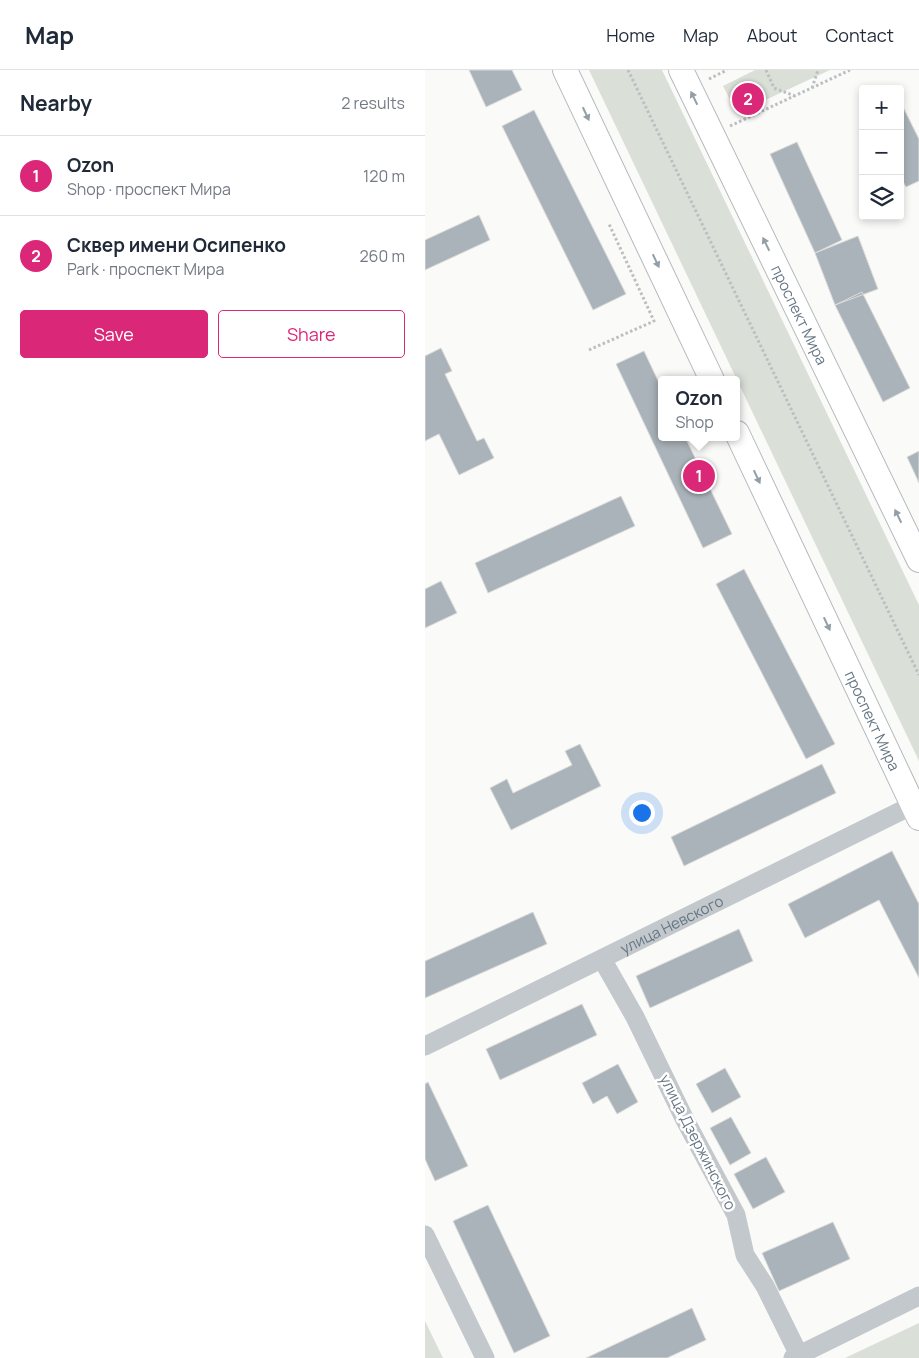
<!DOCTYPE html>
<meta charset="utf-8">
<style>
:root{--surface:#fff;--page:#f6f6f7;--text:#1f2937;--muted:#747a83;--line:#e0e1e3;--accent:#db2777}
body{margin:0;font-family:Manrope,sans-serif;background:var(--page);color:var(--text)}
.controls{position:absolute;right:15px;top:15px;display:grid;overflow:hidden;border-radius:5px;box-shadow:0 2px 8px #0003}
.controls button{width:45px;height:45px;display:grid;place-items:center;padding:0;border:0;border-bottom:1px solid var(--line);background:var(--surface);color:var(--text);font:25px sans-serif}
.you{position:absolute;left:216px;top:742px;width:18px;height:18px;margin:-12px;border:4px solid #fff;border-radius:50%;background:#1a73e8;box-shadow:0 0 0 8px #1a73e833}
.badge{display:grid;place-items:center;width:32px;height:32px;border-radius:50%;background:var(--accent);color:#fff;font-size:16px;font-weight:700}
.pin{position:absolute;translate:-50% -50%;border:2px solid #fff;box-shadow:0 1px 5px #0006}
.popup{position:absolute;left:233px;top:306px;width:82px;height:65px;box-sizing:border-box;display:grid;place-content:center;border-radius:5px;background:var(--surface);filter:drop-shadow(0 1px 4px #0005);font-size:16px;white-space:nowrap;color:var(--muted)}
.popup b{font-size:19px;color:var(--text)}
.popup::after{content:'';position:absolute;left:50%;top:100%;margin-left:-10px;border:10px solid transparent;border-top-color:var(--surface)}
.list{margin:0;padding:0;list-style:none}
h2{display:flex;justify-content:space-between;align-items:center;height:65px;margin:0;padding:0 20px;font-size:21px}
h2 small{font-size:16px;font-weight:400;color:var(--muted)}
.list li{display:grid;grid-template-columns:32px 1fr auto;gap:15px;align-items:center;box-sizing:border-box;height:80px;padding:0 20px;border-top:1px solid var(--line)}
.list b{display:block;font-size:19px;white-space:nowrap}
.list p{margin:0;font-size:16px;white-space:nowrap;color:var(--muted)}
.list em{font-size:16px;font-style:normal;color:var(--muted)}
.actions{display:flex;gap:10px;padding:15px 20px}
.actions a{flex:1;padding:11px 0;border:1px solid var(--accent);border-radius:5px;text-align:center;font-size:18px;color:var(--accent)}
.actions .main{background:var(--accent);color:#fff}
.icon{flex:none;width:28px;height:28px;fill:none;stroke:currentColor;stroke-width:2;stroke-linecap:round;stroke-linejoin:round}
.map{position:relative;flex:none;width:494px;height:1288px;overflow:hidden}
header{display:flex;align-items:center;gap:30px;box-sizing:border-box;height:70px;padding:0 25px;background:var(--surface);border-bottom:1px solid var(--line)}
header strong{font-size:24px}
nav{display:flex;gap:28px;margin-inline-start:auto;font-size:18px}
main{display:flex}
aside{flex:1;background:var(--surface)}
.map>svg:first-child{display:block}
</style>
<header>
<strong>Map</strong>
<nav><a>Home</a><a>Map</a><a>About</a><a>Contact</a></nav>
</header>
<main>
<aside>
<h2>Nearby<small>2 results</small></h2>
<ul class="list">
<li><span class="badge">1</span><div><b>Ozon</b><p>Shop · проспект Мира</p></div><em>120 m</em></li>
<li><span class="badge">2</span><div><b>Сквер имени Осипенко</b><p>Park · проспект Мира</p></div><em>260 m</em></li>
</ul>
<div class="actions"><a class="main">Save</a><a>Share</a></div>
</aside>
<div class="map">
<svg width="494" height="1288" viewBox="0 0 494 1288">
<rect width="100%" height="100%" fill="#fafaf8"/>
<path fill="#dadfd7" d="M164,0h73l257,535v156z
M330,0h75l-93,43 -14,-27z
M0,1251l18,37h-18z
M494,1253v35h-74z"/>
<path fill="#aab3b9" stroke="#dcdcda" d="M44,0h43l10,20 -36,17z
M475,31l19,38v42l-13,6 -6,-11z
M109,40l92,184 -33,16 -91,-184z
M372,72l45,98 -27,13 -45,-99z
M54,145l11,25 -65,30v-30z
M433,166l20,53 -43,16 -20,-52z
M437,222l48,96 -27,14 -48,-97z
M16,278l11,23 -7,3 32,67 7,-3 10,20 -35,17 -20,-41 -14,7v-85z
M219,281l17,36v50h24l47,97 -29,14 -87,-184z
M494,381v32l-12,-26z
M196,426l14,30 -147,67 -13,-30z
M319,499l91,175 -29,15 -90,-175z
M16,511l16,32 -32,15v-39z
M155,674l21,42 -90,44 -21,-42 17,-9 6,14 59,-28 -7,-14z
M397,694l14,29 -152,73 -13,-29z
M467,781l27,53v74l-40,-78 -74,38 -17,-34z
M108,842l14,32 -122,54v-37z
M314,859l14,32 -103,47 -14,-32z
M157,934l15,31 -97,45 -14,-31z
M193,994l20,38 -21,12 -10,-18 -14,8 -11,-21z
M300,998l16,29 -29,16 -16,-29z
M3,1012l40,84 -33,15 -10,-22v-75z
M306,1047l20,36 -21,12 -20,-37z
M341,1087l19,35 -32,17 -19,-35z
M63,1135l62,131 -36,17 -61,-132z
M408,1152l17,37 -71,32 -17,-38z
M267,1238l14,32 -39,18h-81z"/>
<g fill="none" stroke-linecap="round" stroke-linejoin="round">
<defs>
<g id="major">
<path d="M140,0l147,310"/>
<path id="s2" d="M256,0l238,490"/>
<path id="s3" d="M312,363l182,385"/>
</g>
</defs>
<use href="#major" stroke="#b5babe" stroke-width="26"/>
<path stroke="#bbbfc2" stroke-width="3" stroke-dasharray="2.5 2.5" stroke-linecap="butt" d="M203,0l291,605
M341,0l8,18 21,8
M284,9l18,-9
M387,18l6,-18
M305,56l120,-56
M164,280l65,-29 -45,-97"/>
<g stroke="#c3c8cc" stroke-width="19">
<path d="M177,889l33,58 50,103 51,95 9,40 20,31 34,69"/>
<path id="s1" d="M0,976l488,-241"/>
<path d="M0,1165l60,123"/>
<path d="M368,1288l126,-62"/>
</g>
<use href="#major" stroke="#fff" stroke-width="24"/>
</g>
<defs><path id="oneway-solid" d="M-6-.8H1V-3.2L6.5 0L1 3.2V.8H-6Z" transform="scale(1.25)"/></defs>
<g fill="#939fa8">
<use href="#oneway-solid" transform="translate(269 28) rotate(-116)"/>
<use href="#oneway-solid" transform="translate(161 44) rotate(65)"/>
<use href="#oneway-solid" transform="translate(341 174) rotate(-116)"/>
<use href="#oneway-solid" transform="translate(231 191) rotate(65)"/>
<use href="#oneway-solid" transform="translate(332 407) rotate(65)"/>
<use href="#oneway-solid" transform="translate(473 446) rotate(-116)"/>
<use href="#oneway-solid" transform="translate(402 554) rotate(65)"/>
</g>
<g text-anchor="middle" dominant-baseline="central" stroke-width="5" stroke-linejoin="round" paint-order="stroke">
<g font-size="15" fill="#657683" stroke="#fff">
<text stroke="none"><textPath href="#s2" startOffset="272">проспект Мира</textPath></text>
<text stroke="none"><textPath href="#s3" startOffset="318">проспект Мира</textPath></text>
<text stroke="none"><textPath href="#s1" startOffset="275">улица Невского</textPath></text>
<text transform="translate(273 1072) rotate(63)">улица Дзержинского</text>
</g>
</g>
</svg>
<div class="controls">
<button>+</button>
<button>−</button>
<button><svg class="icon" aria-label="layers" viewBox="0 0 24 24"><path d="M12 4l9 5-9 5-9-5zM3 14l9 5 9-5"/></svg></button>
</div>
<div class="you"></div>
<div class="pin badge" style="left:274px;top:406px">1</div>
<div class="popup"><b>Ozon</b>Shop</div>
<div class="pin badge" style="left:323px;top:29px">2</div>
</div>
</main>
